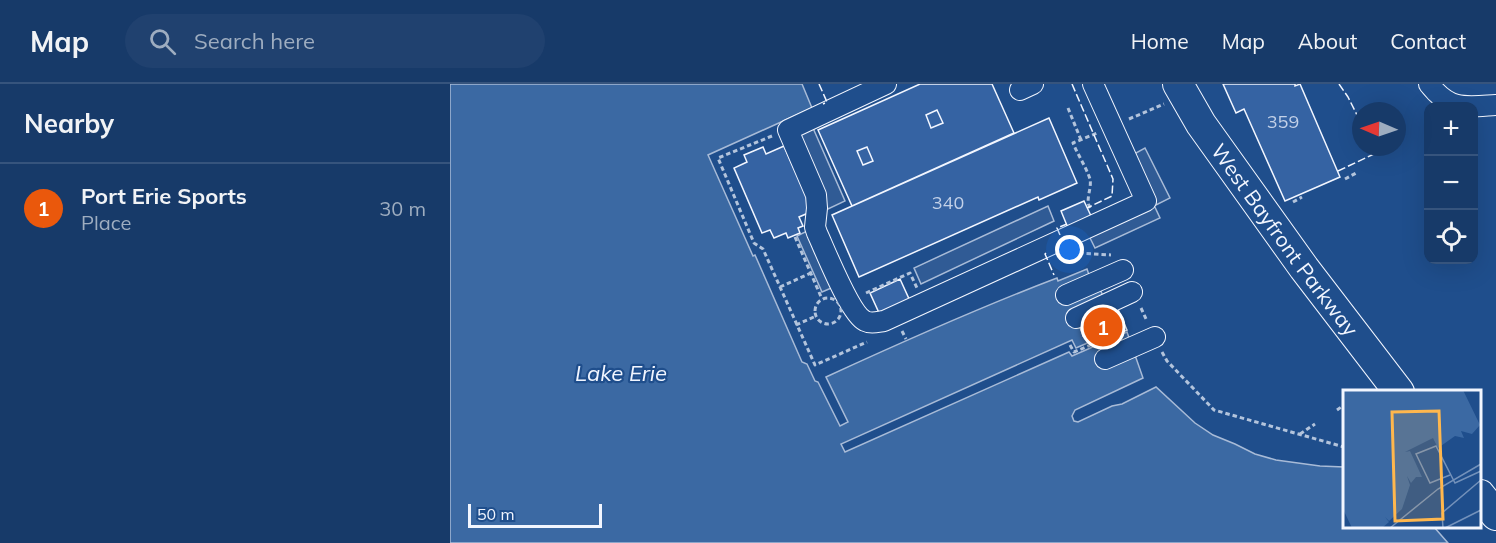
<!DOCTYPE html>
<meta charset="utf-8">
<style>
:root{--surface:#173a69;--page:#20416f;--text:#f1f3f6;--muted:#9eadc0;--line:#36547d;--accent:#ea580c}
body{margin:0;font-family:Mulish,sans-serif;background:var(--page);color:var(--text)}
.controls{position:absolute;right:18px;top:18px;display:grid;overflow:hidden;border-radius:12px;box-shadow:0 6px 24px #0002}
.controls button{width:54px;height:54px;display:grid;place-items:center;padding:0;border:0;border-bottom:2px solid var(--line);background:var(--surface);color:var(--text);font:30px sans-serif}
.compass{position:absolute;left:902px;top:18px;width:54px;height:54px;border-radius:50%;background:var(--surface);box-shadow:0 6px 24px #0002;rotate:272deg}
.scale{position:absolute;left:18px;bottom:15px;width:134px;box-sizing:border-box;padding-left:6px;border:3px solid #f2f6ff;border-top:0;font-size:16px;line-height:21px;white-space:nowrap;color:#f2f6ff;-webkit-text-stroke:4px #1f4e8c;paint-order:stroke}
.you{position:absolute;left:620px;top:166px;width:21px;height:21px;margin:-15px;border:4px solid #fff;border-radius:50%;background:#1a73e8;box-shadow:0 0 0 9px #1a73e833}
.badge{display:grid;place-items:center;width:39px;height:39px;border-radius:50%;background:var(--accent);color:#fff;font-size:20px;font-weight:700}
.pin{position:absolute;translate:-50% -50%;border:3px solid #fff;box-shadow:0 2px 6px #0006}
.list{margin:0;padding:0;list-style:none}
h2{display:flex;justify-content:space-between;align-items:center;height:78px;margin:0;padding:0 24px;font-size:26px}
h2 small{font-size:20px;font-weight:400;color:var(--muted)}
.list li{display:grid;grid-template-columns:39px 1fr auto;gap:18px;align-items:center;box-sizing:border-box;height:90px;padding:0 24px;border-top:2px solid var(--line)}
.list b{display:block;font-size:22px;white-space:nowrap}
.list p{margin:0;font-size:20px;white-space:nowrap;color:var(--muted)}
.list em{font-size:20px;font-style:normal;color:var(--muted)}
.icon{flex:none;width:33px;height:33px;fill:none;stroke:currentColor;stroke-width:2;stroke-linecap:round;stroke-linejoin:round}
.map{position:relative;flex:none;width:1046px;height:459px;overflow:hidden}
header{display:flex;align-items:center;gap:36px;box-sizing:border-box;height:84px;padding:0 30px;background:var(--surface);border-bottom:2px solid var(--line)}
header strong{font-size:28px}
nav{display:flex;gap:33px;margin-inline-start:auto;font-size:21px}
.search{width:420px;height:54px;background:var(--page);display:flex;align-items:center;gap:15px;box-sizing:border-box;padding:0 21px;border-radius:33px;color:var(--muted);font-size:22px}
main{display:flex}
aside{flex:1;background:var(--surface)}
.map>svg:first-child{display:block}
</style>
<header>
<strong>Map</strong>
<div class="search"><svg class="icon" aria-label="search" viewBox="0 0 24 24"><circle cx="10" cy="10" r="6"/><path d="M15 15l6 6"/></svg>Search here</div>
<nav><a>Home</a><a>Map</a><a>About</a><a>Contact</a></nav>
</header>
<main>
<aside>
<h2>Nearby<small></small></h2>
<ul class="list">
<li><span class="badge">1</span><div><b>Port Erie Sports</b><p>Place</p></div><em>30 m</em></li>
</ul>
</aside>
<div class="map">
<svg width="1046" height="459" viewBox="0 0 1046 459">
<rect width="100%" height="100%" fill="#1f4e8c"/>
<path fill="#305b95" stroke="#a8bbd7" stroke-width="1.5" d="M363,44l32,73 -17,8 -32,-74z
M695,64l25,50 -14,7 -22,-51z
M703,119l7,15 -65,30 -7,-14z
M598,122l6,15 -133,63 -7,-16z
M361,145l25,57 -14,6 -25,-56z"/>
<path fill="#3b69a3" stroke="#a8bbd7" stroke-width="1.5" d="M0,0h352l10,24 -104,47 45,101 2,-1 47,107 5,2 8,17 3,1 22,44 8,-4 -22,-45c76,-35 152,-69 231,-99l1,3 29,-12 4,12 7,3 7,17 -26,23 4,11 6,-2 3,8 -16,7 -4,-8 -231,104 4,8 224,-100 3,4 55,-24 16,46 -68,32 -3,6 2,5 4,1 34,-16 10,-2 34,-17 39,36 18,12 22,9 20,10 21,6 44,6 24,1v59l90,1 14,16h-998z"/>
<path fill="#3563a3" stroke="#f2f6ff" stroke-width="1.5" d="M470,0h72l22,49 -162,73 -34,-76z
M773,0h72v2l5,-2 40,93 -55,24 -41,-92 -8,4z
M487,26l6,13 -12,5 -5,-13z
M599,34l28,65 -38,17 -1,-3 -179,80 -27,-62z
M334,62l29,65 -14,6 4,9 -5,2 2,5 -12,5 -2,-5 -12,5 -4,-8 -8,3 -28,-65 13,-6 -3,-7 19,-8 3,7z
M417,63l6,14 -10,4 -6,-14z
M634,117l8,17 -24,10 -7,-17z
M450,195l10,22 -30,14 -10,-22z
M667,223l10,23 -33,14 -5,-11 -6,3 -4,-12z"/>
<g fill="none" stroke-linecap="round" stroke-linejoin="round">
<defs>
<path id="minor" d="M436,0l-98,46 28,65 1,13 -2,19 2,6c8,17 33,81 48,88 6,3 12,1 19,0l262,-120 -53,-117
M979,0c21,27 36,23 67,21
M570,6l13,-6
M616,211l57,-25
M626,234l56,-26
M655,275l50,-22"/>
<g id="highway">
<path id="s1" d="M728,0l23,40 103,144 95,124"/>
<path d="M1030,411l16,20"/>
</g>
</defs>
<use href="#minor" stroke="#f2f6ff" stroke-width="22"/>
<use href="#highway" stroke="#f2f6ff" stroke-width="32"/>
<path stroke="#b3c4dc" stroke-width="3" stroke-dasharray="4.5 3" stroke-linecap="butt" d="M618,24l13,32
M679,35l35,-15
M322,52l-54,22 36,85 9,6 52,116 52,-23
M895,95l13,-7
M843,118l9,-5
M640,124c-5,-9 2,-19 0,-29 -4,-12 -12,-24 -17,-36l24,-10
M345,153l27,62
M629,169l32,2
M330,203l31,-14
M416,209l44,-20 7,15
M365 227a13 13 0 1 1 26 0a13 13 0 1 1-26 0Z
M691,224l6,13
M346,241l20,-9
M452,247l4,8
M620,261l4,7 19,-8
M712,268l5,9 47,49 130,37
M887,326l7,-5
M850,350l15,-10"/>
<use href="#minor" stroke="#1f4e8c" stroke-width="20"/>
<use href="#highway" stroke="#1f4e8c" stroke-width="30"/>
<path stroke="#f2f6ff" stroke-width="1.5" stroke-dasharray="8 3" stroke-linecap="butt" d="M369,0l8,18 -4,2
M622,0l41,95 -1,17 -25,12
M889,0l9,13 13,26
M888,87l36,-17 -2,-7
M610,151l-3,-7 10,-4
M596,169l-1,1 9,21"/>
</g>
<g text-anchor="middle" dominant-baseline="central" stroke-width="4.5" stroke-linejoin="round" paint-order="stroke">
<g font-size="18" fill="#c3d1e8">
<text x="833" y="37">359</text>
<text x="498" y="118">340</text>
</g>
<g font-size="21" fill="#f2f6ff" stroke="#1f4e8c">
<text stroke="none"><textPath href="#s1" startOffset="189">West Bayfront Parkway</textPath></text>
</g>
<g font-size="22" font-style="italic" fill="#f2f6ff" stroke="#1f4e8c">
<text x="171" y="289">Lake Erie</text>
</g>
</g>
<g transform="translate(893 306)">
<rect width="138" height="138" fill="#1f4e8c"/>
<path d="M0,0h120l17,35 -8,9 -11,-3 3,7 -9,-2 -17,12 -5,-10 -28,14 5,-1 12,26h-6l-5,6 -4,-7 3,9 -8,24 -13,12 -4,-4 4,5 -7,6h-30l-9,-19z" fill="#3b69a3"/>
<path fill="none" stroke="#7391ba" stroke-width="1.5" d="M107,85l-20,8 -14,-29 20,-8 19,37 26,-12M47,138l48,-39 43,-25M100,138l-1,-15 39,-33M102,138l36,-18"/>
<path fill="#ffb74d" fill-opacity="0.15" stroke="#ffb74d" stroke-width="3" d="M96,21l4,108 -48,2 -3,-109z"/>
<rect width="138" height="138" fill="none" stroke="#f2f6ff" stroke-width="3"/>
</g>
</svg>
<div class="controls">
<button>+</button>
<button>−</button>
<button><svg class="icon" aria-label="locate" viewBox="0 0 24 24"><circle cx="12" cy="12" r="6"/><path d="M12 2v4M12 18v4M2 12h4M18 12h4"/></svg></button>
</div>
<svg class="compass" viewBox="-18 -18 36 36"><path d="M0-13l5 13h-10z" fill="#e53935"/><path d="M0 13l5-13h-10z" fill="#9eadc0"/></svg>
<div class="scale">50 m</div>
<div class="you"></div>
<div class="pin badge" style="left:653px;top:243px">1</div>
</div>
</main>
